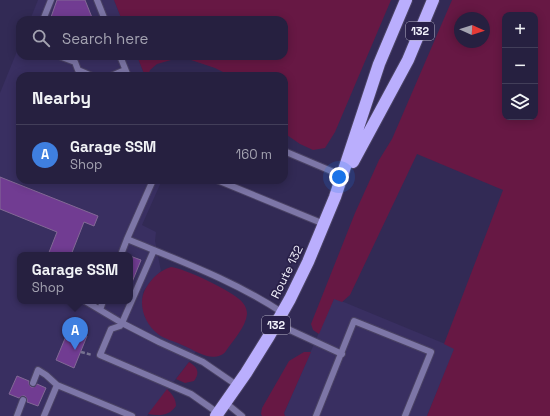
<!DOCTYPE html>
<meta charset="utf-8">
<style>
:root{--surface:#262040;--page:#322d4b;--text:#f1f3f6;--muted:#a4a3b1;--line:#423e59;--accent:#1a73e8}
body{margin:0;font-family:"Space Grotesk",sans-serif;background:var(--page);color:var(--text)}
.controls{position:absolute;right:12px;top:12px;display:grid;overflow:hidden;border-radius:8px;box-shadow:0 2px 10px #0003}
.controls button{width:36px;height:36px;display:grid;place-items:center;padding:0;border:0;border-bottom:1px solid var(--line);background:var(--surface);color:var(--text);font:20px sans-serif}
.compass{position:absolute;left:454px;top:12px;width:36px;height:36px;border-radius:50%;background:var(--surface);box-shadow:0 2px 10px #0003;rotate:93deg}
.you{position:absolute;left:339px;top:177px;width:14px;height:14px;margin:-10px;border:3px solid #fff;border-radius:50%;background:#1a73e8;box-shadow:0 0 0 6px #1a73e833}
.badge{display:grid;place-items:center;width:26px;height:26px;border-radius:50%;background:var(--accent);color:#fff;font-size:13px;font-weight:700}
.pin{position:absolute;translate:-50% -33px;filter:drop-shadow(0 1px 2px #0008)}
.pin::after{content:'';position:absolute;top:21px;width:14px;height:12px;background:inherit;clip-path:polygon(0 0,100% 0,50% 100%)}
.popup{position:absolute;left:17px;top:252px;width:116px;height:52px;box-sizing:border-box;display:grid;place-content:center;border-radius:8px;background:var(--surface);filter:drop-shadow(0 1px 3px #0005);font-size:13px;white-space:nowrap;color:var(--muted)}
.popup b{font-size:15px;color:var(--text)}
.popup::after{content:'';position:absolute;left:50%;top:100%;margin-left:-8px;border:8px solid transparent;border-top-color:var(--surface)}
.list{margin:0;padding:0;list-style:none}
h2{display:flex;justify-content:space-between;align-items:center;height:52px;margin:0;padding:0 16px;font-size:17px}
h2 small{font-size:13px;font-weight:400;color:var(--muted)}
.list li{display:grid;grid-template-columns:26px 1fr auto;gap:12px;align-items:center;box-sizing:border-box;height:60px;padding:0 16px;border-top:1px solid var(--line)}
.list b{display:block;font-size:15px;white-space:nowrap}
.list p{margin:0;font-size:13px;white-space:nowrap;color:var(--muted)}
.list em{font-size:13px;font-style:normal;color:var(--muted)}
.icon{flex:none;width:22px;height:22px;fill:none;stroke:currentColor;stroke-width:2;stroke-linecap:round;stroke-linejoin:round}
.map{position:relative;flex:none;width:550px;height:416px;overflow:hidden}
.search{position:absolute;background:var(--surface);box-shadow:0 2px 10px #0003;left:16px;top:16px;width:272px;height:44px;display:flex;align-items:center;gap:10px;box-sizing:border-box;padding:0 14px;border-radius:12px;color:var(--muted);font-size:15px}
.panel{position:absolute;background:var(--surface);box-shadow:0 2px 10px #0003;left:16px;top:72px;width:272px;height:112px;border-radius:12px}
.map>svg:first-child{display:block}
</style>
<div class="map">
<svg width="550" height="416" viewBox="0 0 550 416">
<rect width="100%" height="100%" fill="#322a55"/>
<path fill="#392f61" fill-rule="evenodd" d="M38,0h76l8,20h-92z
M20,44v12h117l8,20h-125v104h142l-20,45 14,7 -1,9 6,30 -10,10 -8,11 -1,12 3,13 13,17 38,17 -7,11 -42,54h-147v-323zM20,255h110v46h-110z
M334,298l121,50 -28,68h-142l-1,-3z"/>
<path fill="#671844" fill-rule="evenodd" d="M114,0h277l-56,132 -10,16 -12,2 -13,-6 -16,-11v-57h-53l-16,-8 -24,-8h-20l-14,4 -7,6 -2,6h-3l-8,-20h147v-36h-162z
M452,0h98v416h-123l27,-67 -10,-5 59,-154 -86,-36 -67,141 -8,7 -8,-3 -15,35 -6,-4 -2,-6 44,-111 24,-53 13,-21zM505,15h30v102h-30zM460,18h24v24h-24z
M171,267c15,2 56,22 68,32 5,4 8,9 8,15 -1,13 -14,26 -21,37 -3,5 -12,7 -19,5 -8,-2 -17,-8 -25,-11 -8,-4 -18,-6 -24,-11 -14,-10 -21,-32 -12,-46 7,-11 13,-17 25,-21z
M304,352h7l-27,61 1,3h-23l-1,-2 1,-6 27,-47z
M189,362c9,5 11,11 5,19l-9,2 -9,-4z
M167,389c5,5 9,10 9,17 -7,10 -16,10 -28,8z"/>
<path fill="#713c92" stroke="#836996" d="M57,0h28l8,20h-43z
M0,177l98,39 -4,10 -10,-4 -13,33h-23l9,-23 -57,-23z
M130,256l11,4 -11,27z
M69,329l18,7 -13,32 -18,-8z
M17,376l12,5v3l2,3h3l3,-3 9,4 -8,18 -11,-4v-3l-2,-3h-3l-3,2 -10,-4z"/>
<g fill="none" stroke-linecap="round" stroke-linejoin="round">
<defs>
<path id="lane" d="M97,0l8,20
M43,20l8,-20
M59,56l16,6 3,8 14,6
M120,56l8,20
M111,76l14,-6
M284,151l59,25
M153,180l-26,59c53,22 108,42 156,74
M217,180l107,44
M154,250l-32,73 37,19 44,20 35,24
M122,252l5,-13
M85,301l37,22 -2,3 -9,3 -11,26 91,39 27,19
M100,310l3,-9
M277,324l65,30
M33,383l5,-13 8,5 11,10
M226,403l16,13
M17,416l6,-16
M44,416l13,-31 75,31
M316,416l38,-95 77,31 -26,64"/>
<path id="highway" d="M353,162l55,-102 25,-60
M216,416l30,-43 23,-37 21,-37 18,-37 27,-65 44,-133 27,-64"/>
</defs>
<use href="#lane" stroke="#4a4264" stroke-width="8"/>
<use href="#highway" stroke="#4a4264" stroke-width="14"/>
<path stroke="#777291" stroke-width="2.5" stroke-dasharray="4 2" stroke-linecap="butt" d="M81,352l11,3"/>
<use href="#lane" stroke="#7d76a7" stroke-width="6"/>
<use href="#highway" stroke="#baaefd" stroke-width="12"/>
</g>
<g text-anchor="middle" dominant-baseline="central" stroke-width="3.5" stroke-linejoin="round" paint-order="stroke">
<g fill="#292049" stroke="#b6b2c6" stroke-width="1">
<rect x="406" y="22" width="28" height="18" rx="3"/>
<rect x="262" y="316" width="28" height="18" rx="3"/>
</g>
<g font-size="11" font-weight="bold" fill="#f2f1fc">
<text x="420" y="31">132</text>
<text x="276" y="325">132</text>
</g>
<g font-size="12" fill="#f2f1fc" stroke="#292049">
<text transform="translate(287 272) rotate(-64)">Route 132</text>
</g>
</g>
</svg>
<div class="controls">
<button>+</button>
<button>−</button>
<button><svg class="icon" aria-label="layers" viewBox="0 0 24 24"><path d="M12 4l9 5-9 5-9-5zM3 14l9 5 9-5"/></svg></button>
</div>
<svg class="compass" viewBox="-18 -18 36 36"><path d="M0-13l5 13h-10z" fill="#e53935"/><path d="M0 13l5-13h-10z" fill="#a4a3b1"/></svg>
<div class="you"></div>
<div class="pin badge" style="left:75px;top:350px;background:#3f7fe0">A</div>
<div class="popup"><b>Garage SSM</b>Shop</div>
<div class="search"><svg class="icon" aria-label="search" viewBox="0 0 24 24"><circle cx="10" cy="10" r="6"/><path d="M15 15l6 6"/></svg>Search here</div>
<section class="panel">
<h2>Nearby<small></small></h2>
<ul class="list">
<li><span class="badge" style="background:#3f7fe0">A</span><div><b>Garage SSM</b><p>Shop</p></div><em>160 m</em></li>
</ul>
</section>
</div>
